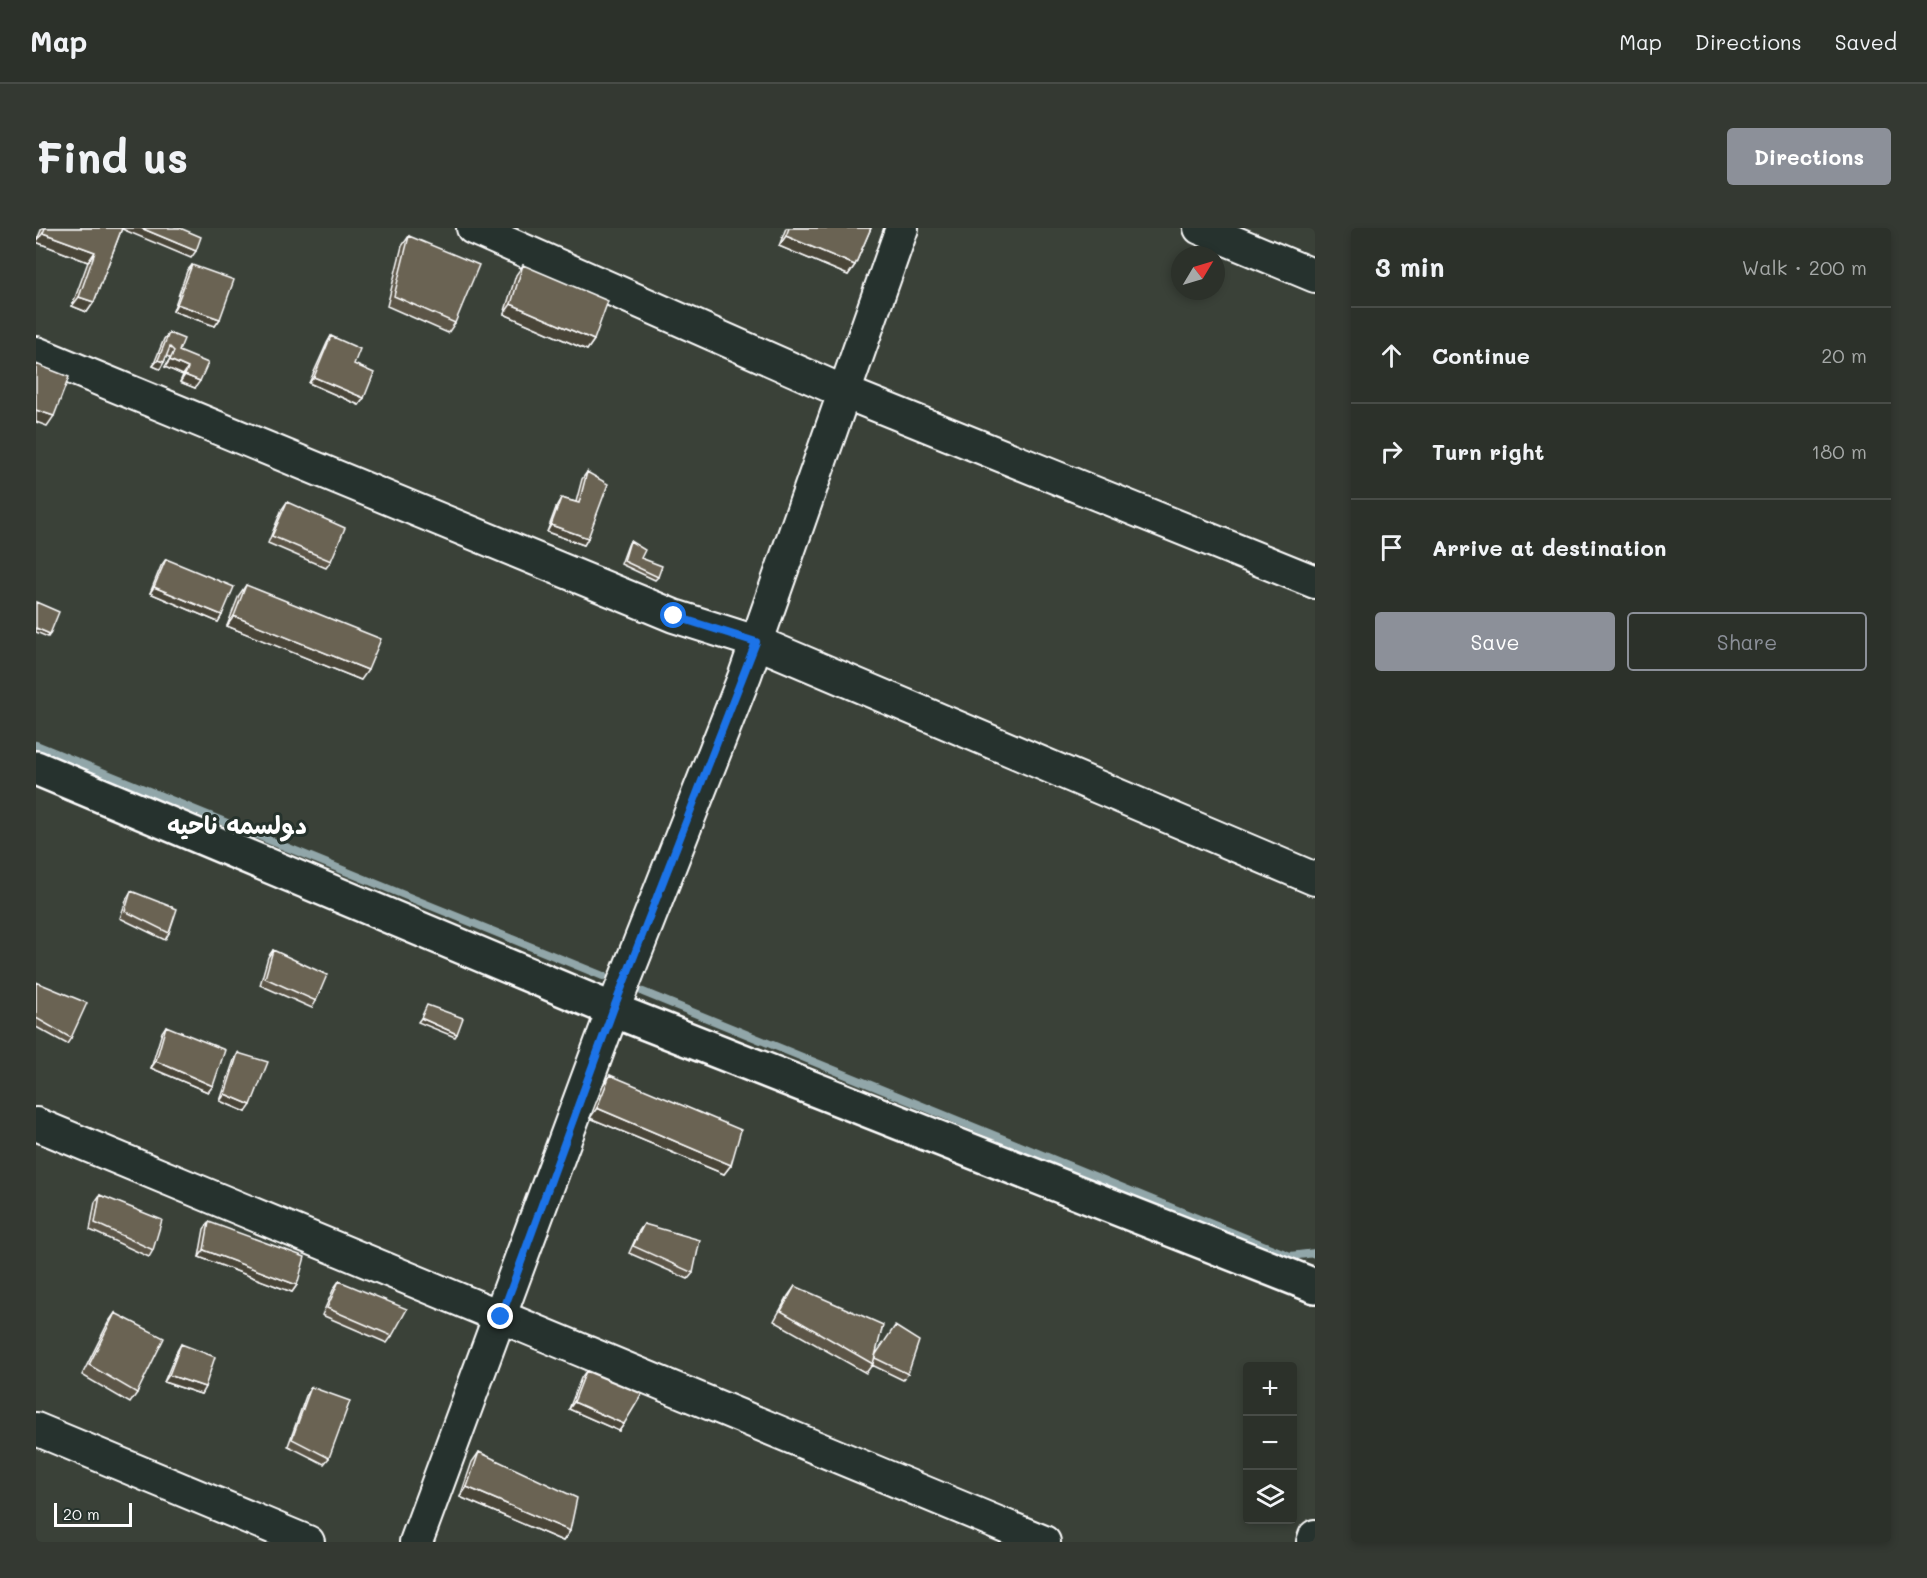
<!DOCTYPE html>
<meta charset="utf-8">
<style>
:root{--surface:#2c312a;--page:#343932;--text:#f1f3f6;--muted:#a6a9a8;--line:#484c47;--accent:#8c9099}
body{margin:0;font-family:Mali,"Playpen Sans Arabic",sans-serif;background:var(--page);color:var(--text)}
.controls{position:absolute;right:18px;bottom:18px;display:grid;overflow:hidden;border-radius:6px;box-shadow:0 3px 9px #0003}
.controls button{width:54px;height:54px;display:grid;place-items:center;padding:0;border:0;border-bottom:2px solid var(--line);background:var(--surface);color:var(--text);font:30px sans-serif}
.compass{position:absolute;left:1135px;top:18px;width:54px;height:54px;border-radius:50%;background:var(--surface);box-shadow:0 3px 9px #0003;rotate:52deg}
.scale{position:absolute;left:18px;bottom:15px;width:78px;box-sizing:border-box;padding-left:6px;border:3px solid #fff;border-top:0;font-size:16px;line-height:21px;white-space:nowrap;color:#fff;-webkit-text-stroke:4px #26332d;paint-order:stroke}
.stop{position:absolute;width:18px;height:18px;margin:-14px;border:4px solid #1a73e8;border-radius:50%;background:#fff}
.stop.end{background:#1a73e8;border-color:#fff;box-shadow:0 2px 6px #0008}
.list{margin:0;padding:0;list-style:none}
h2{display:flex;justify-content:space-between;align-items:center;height:78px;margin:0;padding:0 24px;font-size:26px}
h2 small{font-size:20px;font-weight:400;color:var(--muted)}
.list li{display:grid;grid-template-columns:39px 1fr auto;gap:18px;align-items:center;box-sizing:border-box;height:96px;padding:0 24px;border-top:2px solid var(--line)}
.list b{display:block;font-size:22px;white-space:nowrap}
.list em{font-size:20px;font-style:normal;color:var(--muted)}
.actions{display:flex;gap:12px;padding:18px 24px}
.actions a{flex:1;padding:14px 0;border:2px solid var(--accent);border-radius:6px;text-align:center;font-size:21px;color:var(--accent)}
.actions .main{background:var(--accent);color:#fff}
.icon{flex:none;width:33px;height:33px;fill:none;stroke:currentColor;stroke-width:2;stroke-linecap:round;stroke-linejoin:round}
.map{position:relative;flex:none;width:1279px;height:1314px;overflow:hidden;border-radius:6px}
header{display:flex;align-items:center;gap:36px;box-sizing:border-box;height:84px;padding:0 30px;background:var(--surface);border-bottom:2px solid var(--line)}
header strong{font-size:28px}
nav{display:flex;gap:33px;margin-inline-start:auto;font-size:21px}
.intro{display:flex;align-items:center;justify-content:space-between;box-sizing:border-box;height:144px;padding:0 36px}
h1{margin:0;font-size:42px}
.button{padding:15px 27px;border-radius:6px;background:var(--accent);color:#fff;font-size:21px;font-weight:700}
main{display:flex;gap:36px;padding:0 36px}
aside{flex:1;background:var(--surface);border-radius:6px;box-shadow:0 3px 9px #0003}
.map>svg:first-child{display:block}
</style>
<header>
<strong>Map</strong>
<nav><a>Map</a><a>Directions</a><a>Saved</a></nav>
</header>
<div class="intro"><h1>Find us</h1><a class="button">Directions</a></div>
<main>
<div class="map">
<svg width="1279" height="1314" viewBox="0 0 1279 1314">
<rect width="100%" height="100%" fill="#3a4138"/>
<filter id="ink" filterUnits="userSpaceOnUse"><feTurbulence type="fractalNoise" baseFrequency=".0167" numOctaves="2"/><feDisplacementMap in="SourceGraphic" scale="12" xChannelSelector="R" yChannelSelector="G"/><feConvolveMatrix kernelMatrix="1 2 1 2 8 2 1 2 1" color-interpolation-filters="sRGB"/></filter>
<g filter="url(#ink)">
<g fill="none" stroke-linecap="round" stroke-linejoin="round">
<path stroke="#91a6a9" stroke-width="8" d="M0,517l567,231
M607,764l647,264 25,-3"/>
<defs>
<path id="minor" d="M437,0l371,164 471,190
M1164,0l115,48
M0,125l638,263 82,26 559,237
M0,896l1008,418
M0,1201l272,113
M380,1314l197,-532 132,-335 157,-447
M1277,1314l2,-6"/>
<path id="tertiary" d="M0,540l577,242 702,276"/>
</defs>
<use href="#minor" stroke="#fff" stroke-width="36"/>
<use href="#tertiary" stroke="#fff" stroke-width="38"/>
<use href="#minor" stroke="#26332d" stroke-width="32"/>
<use href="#tertiary" stroke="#26332d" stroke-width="33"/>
</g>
<path fill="#5b5547" stroke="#fff" stroke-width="1.5" d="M6,0h80l-28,74 -7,10 -15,-6 16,-44 -52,-20z
M750,0h85l-16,37 -7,10 -69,-29z
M373,8l46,87 -7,10 -61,-27 15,-60z
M156,37l28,54 -5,7 -42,-15 14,-40z
M487,37l71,75 -7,10 -83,-36 12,-39z
M133,105l10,18 16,37 -15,-6 3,-7 -18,-8 5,-9 -3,-2 -7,13 -7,-3 11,-27z
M295,108l33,62 -5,7 -50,-22 18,-40z
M551,244l1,66 -4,7 -37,-13 10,-27 4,-7 15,4 6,-23z
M251,274l44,59 -5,7 -58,-25 14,-34z
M594,313l11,17 17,19 -3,3 -34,-16 7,-19z
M130,331l56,56 -4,7 -68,-29 11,-27z
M210,357l115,95 -134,-54 12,-31z
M95,663l38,42 -4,7 -45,-22 7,-20z
M237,722l43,51 -4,7 -52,-23 8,-28z
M0,754l35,56 -4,6 -31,-17z
M130,798l47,60 -5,6 -57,-24 11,-36z
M202,825l8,59 -26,-11 14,-41z
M574,847l121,90 -7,9 -134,-56 13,-33z
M64,967l53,55 -4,7 -59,-27 5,-28z
M173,994l88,63 -5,7 -93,-35 5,-28z
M608,996l49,49 -5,6 -59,-26 10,-22z
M303,1053l53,55 -5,7 -65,-28 12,-27z
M759,1058l81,68 32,20 -5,6 -31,-15 -6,8 -92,-52 14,-25z
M79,1085l22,80 -7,10 -48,-28 26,-52z
M145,1116l24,43 -4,7 -37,-12 13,-31z
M550,1143l38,53 -5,7 -50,-22 12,-31z
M275,1159l18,71 -5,6 -36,-18 19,-53z
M443,1224l91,79 -7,10 -103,-44 12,-35z"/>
<path fill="#4a4539" stroke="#fff" stroke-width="1.5" d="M86,0h19l55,23 -5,7 -69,-29z
M7,5l52,19 -7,10 -52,-20z
M750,8l69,29 -7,10 -69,-29z
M43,69l15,5 -7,10 -15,-6z
M141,76l43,15 -5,7 -42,-15z
M475,76l83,36 -7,10 -83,-36z
M122,132l6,2 -4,7 -7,-3z
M134,132l18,8 -5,7 -18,-8z
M149,147l15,6 -5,7 -15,-6z
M278,149l50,21 -5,7 -50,-22z
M0,182l18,6 -7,10 -11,-4z
M515,297l37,13 -4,7 -37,-13z
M118,359l68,28 -4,7 -68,-29z
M198,388l134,54 -7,10 -134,-54z
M0,400l14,6 -2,3 -12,-5z
M385,790l36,16 -2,3 -37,-15z
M120,833l57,25 -5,6 -57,-24z
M189,866l26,11 -5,7 -26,-11z
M561,880l134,57 -7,9 -134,-56z
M168,1022l93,35 -5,7 -93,-35z
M133,1147l36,12 -4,7 -37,-12z
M538,1174l50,22 -5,7 -50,-22z
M431,1259l103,44 -7,10 -103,-44z"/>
<path fill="#6a6352" stroke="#fff" stroke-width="1.5" d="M9,0h77l-28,74 -15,-5 16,-45 -52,-19z
M105,0h39l21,9 -5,14z
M753,0h82l-16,37 -69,-29z
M373,8l70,29 -24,58 -61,-27z
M156,37l42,15 -14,39 -43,-15z
M487,37l85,36 -14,39 -83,-36z
M133,105l15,6 -5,12 29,12 -8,18 -15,-6 3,-7 -18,-8 4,-9 -4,-4 -6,15 -6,-2z
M295,108l29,13 -6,15 20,9 -10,25 -50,-21z
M0,136l33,13 -15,39 -18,-6z
M551,244l21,12 -20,54 -37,-13 10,-27 18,5z
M251,274l58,26 -14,33 -59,-25z
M594,313l15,9 -4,8 21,8 -4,11 -34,-16z
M130,331l68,28 -12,28 -68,-28z
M210,357l135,54 -13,31 -134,-54z
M0,374l23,10 -9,22 -14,-6z
M95,663l46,18 -8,24 -44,-22z
M237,722l54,25 -11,26 -51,-23z
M0,754l51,21 -16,35 -35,-20z
M391,777l36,13 -6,16 -36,-16z
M130,798l59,24 -12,36 -57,-25z
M202,825l30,9 -17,43 -26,-11z
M574,847l131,55 -10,35 -134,-57z
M64,967l62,25 -9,30 -58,-27z
M173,994l96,35 -8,28 -93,-35z
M608,996l56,16 -7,33 -60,-27z
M303,1053l68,28 -15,27 -65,-28z
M759,1058l88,39 -10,39 -92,-53z
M79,1085l49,25 -27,55 -48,-28z
M859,1098l24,15 -11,33 -33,-16 1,-4z
M145,1116l34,13 -10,30 -36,-12z
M550,1143l56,23 -18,30 -50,-22z
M275,1159l39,14 -21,57 -37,-19z
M443,1224l98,46 -7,33 -103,-44z"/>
</g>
<g fill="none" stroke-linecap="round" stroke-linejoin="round" filter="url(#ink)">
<path stroke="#1a73e8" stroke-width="8" d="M465,1089l112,-307 143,-368 -82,-26"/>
</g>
<g text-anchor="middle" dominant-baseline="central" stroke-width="6" stroke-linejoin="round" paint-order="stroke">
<g font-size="24" font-weight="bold" fill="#fff" stroke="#26332d">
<text x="201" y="596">دولسمه ناحیه</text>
</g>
</g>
</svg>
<div class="controls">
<button>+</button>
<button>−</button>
<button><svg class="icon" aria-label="layers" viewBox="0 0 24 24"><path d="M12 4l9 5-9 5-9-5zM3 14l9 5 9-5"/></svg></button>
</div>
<svg class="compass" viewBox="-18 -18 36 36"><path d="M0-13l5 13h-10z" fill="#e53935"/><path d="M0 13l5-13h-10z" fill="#a6a9a8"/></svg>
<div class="scale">20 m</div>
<div class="stop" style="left:638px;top:388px"></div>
<div class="stop end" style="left:465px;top:1089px"></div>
</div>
<aside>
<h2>3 min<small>Walk · 200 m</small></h2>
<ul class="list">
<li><svg class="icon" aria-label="ahead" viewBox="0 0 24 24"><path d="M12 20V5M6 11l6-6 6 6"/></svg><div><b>Continue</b></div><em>20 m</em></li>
<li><svg class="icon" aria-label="right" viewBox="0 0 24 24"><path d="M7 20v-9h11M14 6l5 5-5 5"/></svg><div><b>Turn right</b></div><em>180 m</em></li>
<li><svg class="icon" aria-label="arrive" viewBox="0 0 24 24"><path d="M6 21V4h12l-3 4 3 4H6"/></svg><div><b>Arrive at destination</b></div></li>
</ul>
<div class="actions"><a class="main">Save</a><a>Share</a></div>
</aside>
</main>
